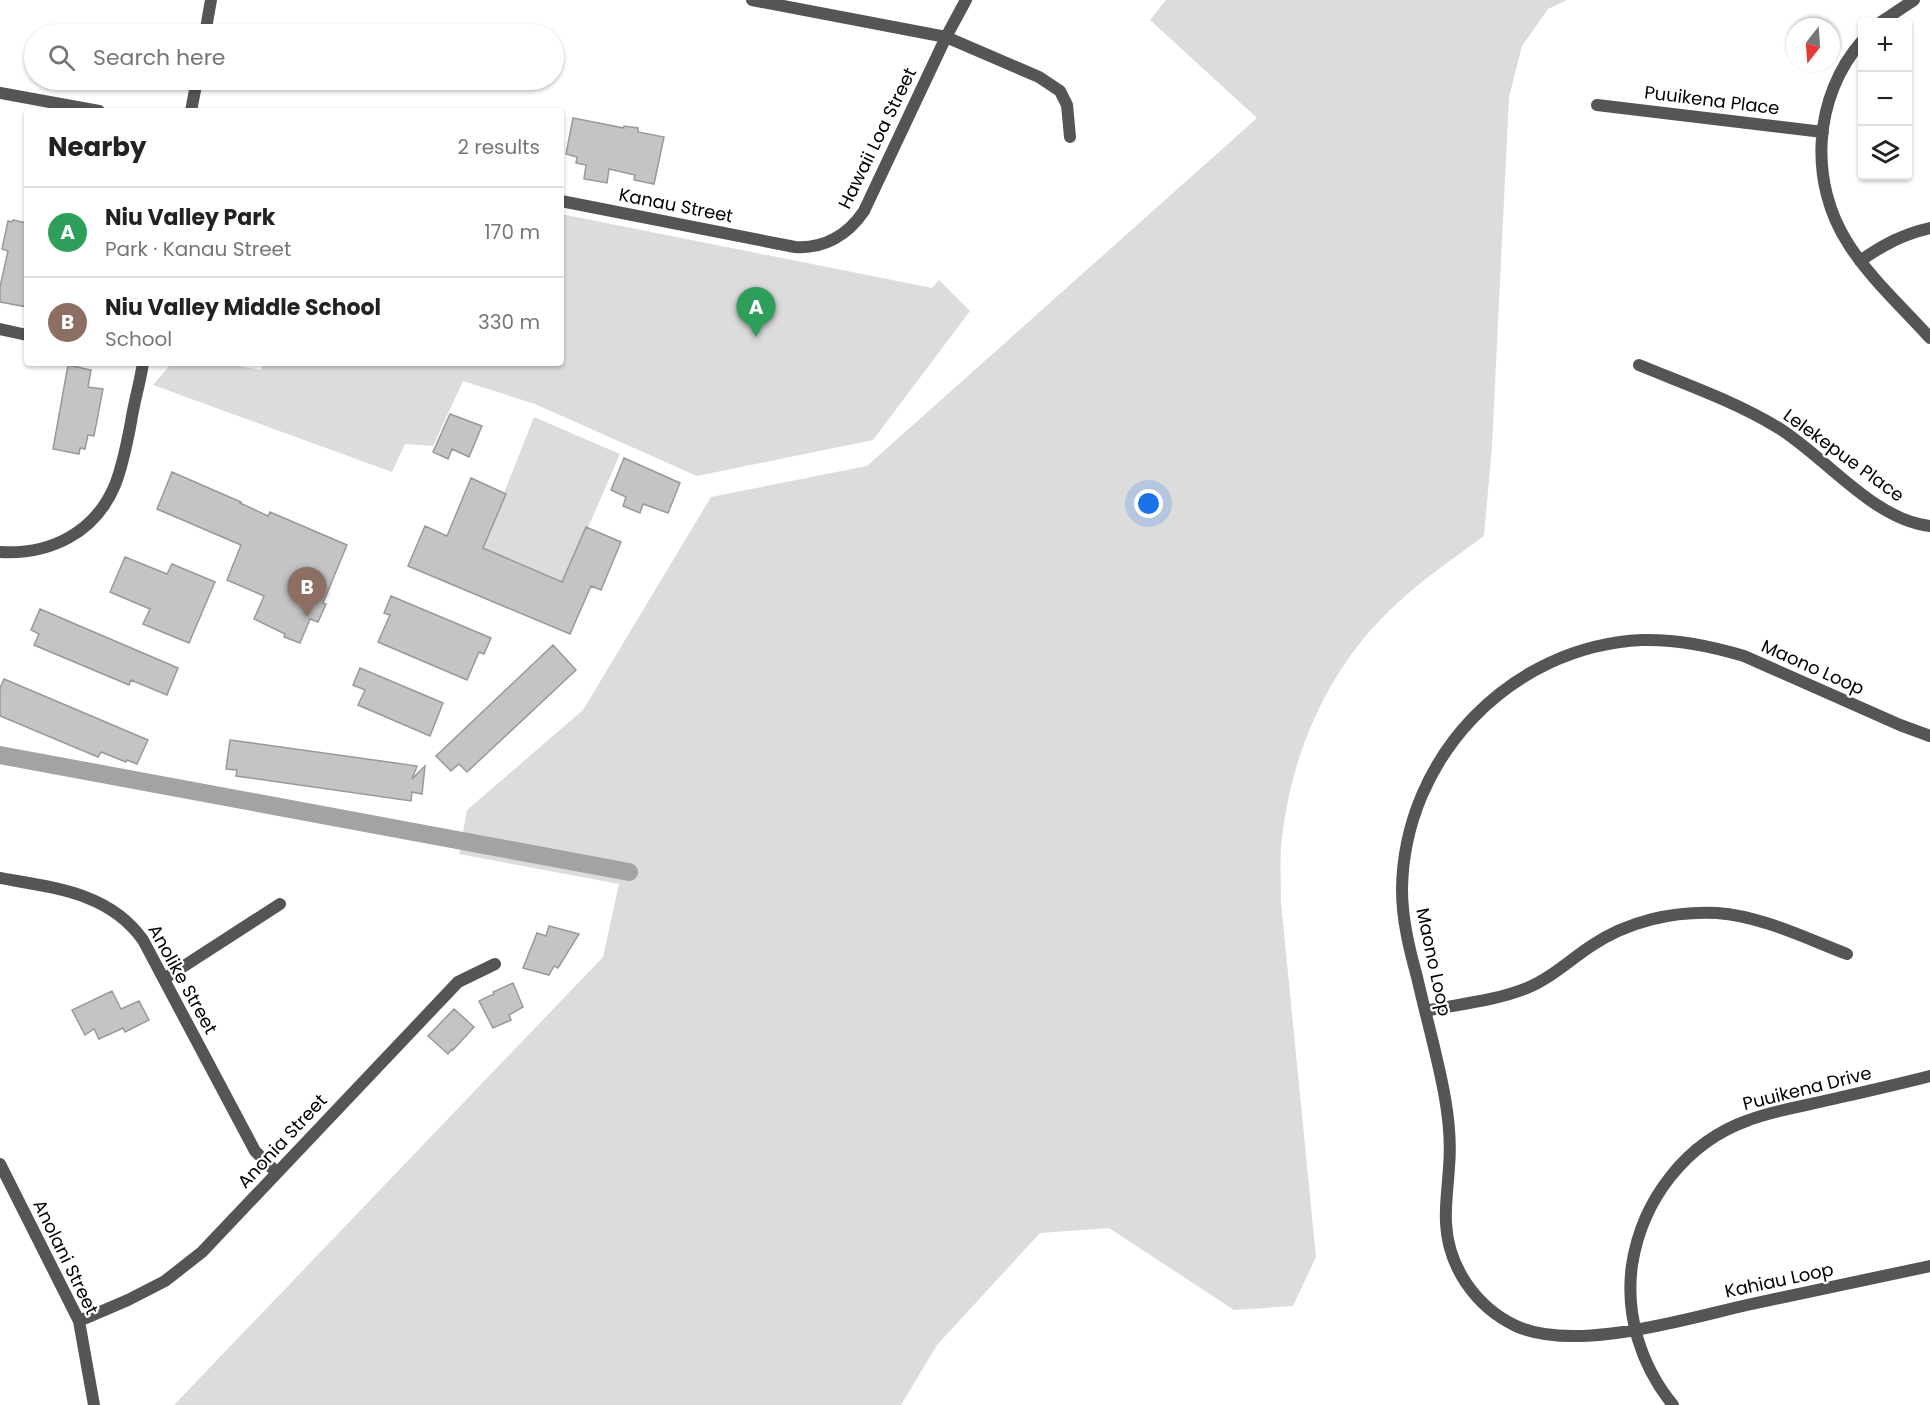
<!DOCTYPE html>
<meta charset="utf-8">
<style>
:root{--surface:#fff;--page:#f6f6f6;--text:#222;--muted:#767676;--line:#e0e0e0;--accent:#d93025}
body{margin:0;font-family:Poppins,sans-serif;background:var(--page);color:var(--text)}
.controls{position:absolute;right:18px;top:18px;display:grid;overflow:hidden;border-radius:6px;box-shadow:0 2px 4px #0004}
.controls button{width:54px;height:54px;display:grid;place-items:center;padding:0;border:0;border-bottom:2px solid var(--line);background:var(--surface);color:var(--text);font:30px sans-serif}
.compass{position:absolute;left:1786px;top:18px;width:54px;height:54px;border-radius:50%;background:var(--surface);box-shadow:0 2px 4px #0004;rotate:197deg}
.you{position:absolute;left:1149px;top:504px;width:21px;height:21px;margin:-15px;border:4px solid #fff;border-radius:50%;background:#1a73e8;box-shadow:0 0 0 9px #1a73e833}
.badge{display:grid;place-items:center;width:39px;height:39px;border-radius:50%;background:var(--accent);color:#fff;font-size:20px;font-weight:700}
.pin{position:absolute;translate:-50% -50px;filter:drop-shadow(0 2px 3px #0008)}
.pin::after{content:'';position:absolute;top:32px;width:21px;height:18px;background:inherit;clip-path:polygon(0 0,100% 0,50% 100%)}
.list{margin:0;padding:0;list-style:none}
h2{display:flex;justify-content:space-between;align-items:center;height:78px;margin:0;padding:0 24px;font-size:26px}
h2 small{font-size:20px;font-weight:400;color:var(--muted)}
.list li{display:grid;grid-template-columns:39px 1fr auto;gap:18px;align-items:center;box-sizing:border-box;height:90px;padding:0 24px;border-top:2px solid var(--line)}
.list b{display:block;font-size:22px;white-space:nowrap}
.list p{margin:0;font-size:20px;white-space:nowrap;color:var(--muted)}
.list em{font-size:20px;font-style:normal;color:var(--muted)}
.icon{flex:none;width:33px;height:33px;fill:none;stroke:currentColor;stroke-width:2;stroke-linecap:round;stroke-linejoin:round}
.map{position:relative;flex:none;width:1930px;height:1405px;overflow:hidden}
.search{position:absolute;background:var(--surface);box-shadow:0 2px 4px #0004;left:24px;top:24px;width:540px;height:66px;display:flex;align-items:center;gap:15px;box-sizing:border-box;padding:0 21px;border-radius:33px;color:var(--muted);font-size:22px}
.panel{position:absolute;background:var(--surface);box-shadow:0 2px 4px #0004;left:24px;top:108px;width:540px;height:258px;border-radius:6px}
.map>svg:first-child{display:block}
</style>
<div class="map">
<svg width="1930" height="1405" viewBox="0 0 1930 1405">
<rect width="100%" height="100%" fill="#fff"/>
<path fill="#dcdcdc" d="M1166,0h401l-19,9 -26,37 -13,51 -17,349 -8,90c-33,24 -67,47 -96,76 -63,61 -99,148 -107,235 -1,18 0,37 0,55l35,355 -23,49 -59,4 -125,-82 -69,5 -103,112 -36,60h-727l429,-448 16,-73 -160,-30 8,-44 116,-100 128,-213 156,-31 390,-348 -107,-98z
M561,214l371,74 7,-8 31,31 -97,129 -176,36 -162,-72 -72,-23 -30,65 -28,-2 -13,28 -239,-87 19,-22h51l38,7 2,-7h298z
M534,417l86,37 -56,129 -81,-35 23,-54 -2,-1z"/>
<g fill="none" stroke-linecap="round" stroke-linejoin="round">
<path stroke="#a3a3a3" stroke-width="18" d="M0,755l629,117"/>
</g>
<path fill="#c4c4c4" stroke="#999" stroke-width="1.5" d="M573,118l51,10v-2l14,2v4l26,5 -10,47 -20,-4 1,-5 -26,-6 -2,14 -23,-4 2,-14 -10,-2 1,-6 -11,-3z
M13,220l14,3v84l-27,-5v-15l8,-36 -6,-2 6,-28 4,1z
M68,365l23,5 -3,17 15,2 -9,47 -6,-1 -3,14 -5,-1 -1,6 -26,-5z
M450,414l32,12 -13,31 -17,-8 -4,10 -15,-7z
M624,458l56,25 -12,30 -25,-9 -3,9 -17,-7 3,-9 -15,-7z
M172,472l69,30 -1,1 28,13 2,-4 77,33 -24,58 3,1 -8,18 -8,-3 -10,24 -16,-6 1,-3 -31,-15 10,-23 -37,-16 14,-35 -84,-36z
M471,478l35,16 -23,54 79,34 24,-55 35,15 -20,48 -10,-4 -21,48 -162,-68 17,-40 22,10z
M125,557l42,17 5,-10 43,18 -26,61 -46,-19 7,-15 -40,-17z
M391,596l100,42 -7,16 -5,-2 -12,28 -89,-38 12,-27 -6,-2z
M40,609l138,59 -11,27 -36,-15 -2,5 -95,-40 5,-11 -8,-4z
M553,645l23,25 -109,102 -8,-8 -8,7 -15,-15z
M360,668l83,35 -13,33 -72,-31 7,-15 -12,-5z
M4,679l144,61 -11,24 -10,-4 -1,2 -25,-10 -3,5 -98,-41v-28z
M230,740l187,26 -5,13 13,-13 -3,28 -10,-2 -1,9 -175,-25 1,-6 -11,-1z
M549,926l30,8 -21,34 -4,-2 -5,9 -26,-7 14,-35 9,3z
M513,983l10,24 -14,8 2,5 -18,8 -14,-27 15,-7 -1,-2z
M112,991l9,18 18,-8 10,19 -24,12 -2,-4 -24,11 -5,-10 -9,6 -13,-25z
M454,1009l20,18 -21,23 -1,-1 -4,5 -20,-18z"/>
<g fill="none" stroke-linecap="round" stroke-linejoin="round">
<path stroke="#555" stroke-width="12" d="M752,0l194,37 93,40 21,14 7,14 3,32
M1881,22l33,-22
M1862,41c-49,56 -54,142 -13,204 22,34 54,63 81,93
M0,93l99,18
M1597,105l226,27
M561,201l234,46c29,2 53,-12 69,-36l82,-174 20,-37
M1860,261c23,-16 43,-27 70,-33
M0,329l27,6
M1639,365c46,19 95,36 138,62 48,29 96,93 153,99
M1930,736l-30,-11 -156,-69c-33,-10 -66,-17 -102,-16 -131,6 -238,117 -240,249 0,30 7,59 15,88 9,40 21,81 28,121 4,23 6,47 4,69 -1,19 -4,37 -3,56 2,44 30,84 70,103 59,27 169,-7 231,-21 61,-13 122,-26 183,-39
M0,878c54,10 109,14 143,62l112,211 21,21
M164,979l116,-75
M1425,1011c34,-7 70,-10 102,-23 24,-10 43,-28 64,-42 37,-25 82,-35 126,-33 44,3 88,25 130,41
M0,1164l79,157 15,84
M79,1321l49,-21 37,-19 37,-29 256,-270 37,-18
M1673,1405c-32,-39 -48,-90 -41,-140 10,-65 54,-123 117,-145 24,-9 50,-13 75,-19 35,-8 71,-16 106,-25"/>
<path stroke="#555" stroke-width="12" d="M205,34l6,-34
M191,111l6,-31
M0,552c50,3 95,-19 115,-67 8,-20 12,-42 16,-63 3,-20 9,-39 12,-59"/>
</g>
<g text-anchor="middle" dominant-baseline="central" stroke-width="4.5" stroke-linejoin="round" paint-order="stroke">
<g font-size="18" fill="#000" stroke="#fff">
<text transform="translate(1712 100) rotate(7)">Puuikena Place</text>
<text transform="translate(877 138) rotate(-64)">Hawaii Loa Street</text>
<text transform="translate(676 205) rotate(11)">Kanau Street</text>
<text transform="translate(1844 455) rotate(36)">Lelekepue Place</text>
<text transform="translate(1813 667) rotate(24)">Maono Loop</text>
<text transform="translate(1434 962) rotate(78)">Maono Loop</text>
<text transform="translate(183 979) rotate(61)">Anolike Street</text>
<text transform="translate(1807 1088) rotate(-14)">Puuikena Drive</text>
<text transform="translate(282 1141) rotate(-47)">Anonia Street</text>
<text transform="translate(66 1257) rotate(64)">Anolani Street</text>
<text transform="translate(1779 1280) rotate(-12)">Kahiau Loop</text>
</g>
</g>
</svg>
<div class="controls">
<button>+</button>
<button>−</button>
<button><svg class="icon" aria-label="layers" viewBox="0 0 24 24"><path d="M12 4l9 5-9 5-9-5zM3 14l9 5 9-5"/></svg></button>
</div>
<svg class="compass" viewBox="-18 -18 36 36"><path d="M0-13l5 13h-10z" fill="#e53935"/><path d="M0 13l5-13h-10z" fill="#767676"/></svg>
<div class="you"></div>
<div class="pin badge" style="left:756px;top:337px;background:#2e9e5b">A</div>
<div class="pin badge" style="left:307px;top:617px;background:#8d6e63">B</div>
<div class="search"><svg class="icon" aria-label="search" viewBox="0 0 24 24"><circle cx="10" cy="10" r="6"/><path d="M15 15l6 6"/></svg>Search here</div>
<section class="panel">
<h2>Nearby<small>2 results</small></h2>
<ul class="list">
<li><span class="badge" style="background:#2e9e5b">A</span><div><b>Niu Valley Park</b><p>Park · Kanau Street</p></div><em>170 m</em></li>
<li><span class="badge" style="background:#8d6e63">B</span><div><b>Niu Valley Middle School</b><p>School</p></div><em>330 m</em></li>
</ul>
</section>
</div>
